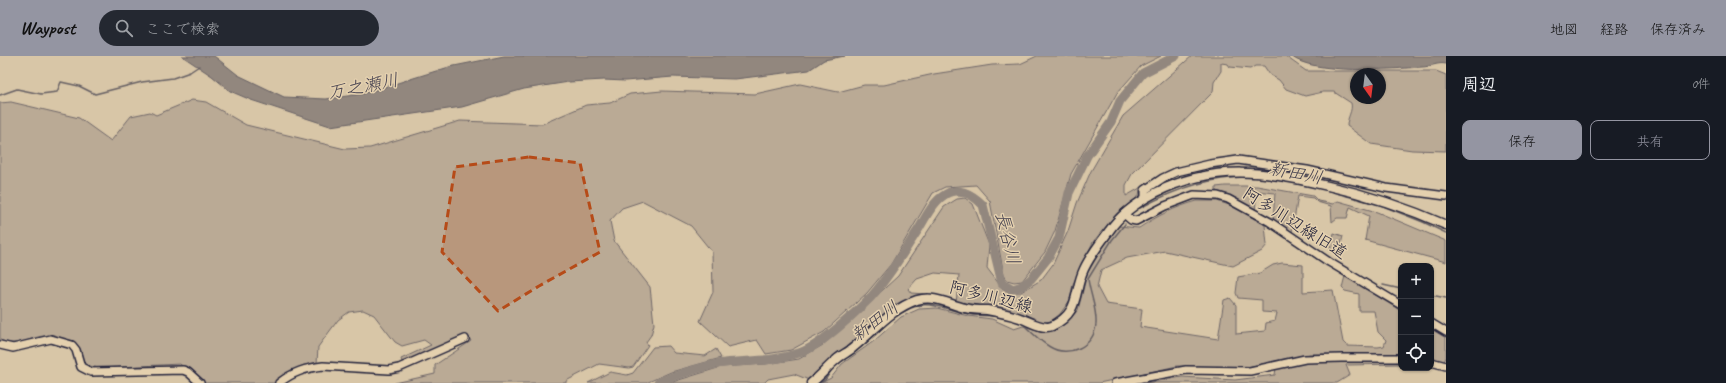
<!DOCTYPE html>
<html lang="ja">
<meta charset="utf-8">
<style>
:root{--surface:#171b24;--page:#242831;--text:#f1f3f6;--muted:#9ea1a6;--line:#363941;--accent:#9495a2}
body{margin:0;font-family:Caveat,"Klee One",sans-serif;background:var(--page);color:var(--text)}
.controls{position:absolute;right:12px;bottom:12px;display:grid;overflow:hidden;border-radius:8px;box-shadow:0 1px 3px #0004}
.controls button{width:36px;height:36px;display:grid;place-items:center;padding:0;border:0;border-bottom:1px solid var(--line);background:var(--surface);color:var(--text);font:20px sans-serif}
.compass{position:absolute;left:1350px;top:12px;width:36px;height:36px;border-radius:50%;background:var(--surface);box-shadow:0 1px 3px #0004;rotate:166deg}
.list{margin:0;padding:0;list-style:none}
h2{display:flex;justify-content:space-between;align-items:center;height:52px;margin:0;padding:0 16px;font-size:17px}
h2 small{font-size:13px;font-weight:400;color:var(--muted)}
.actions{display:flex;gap:8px;padding:12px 16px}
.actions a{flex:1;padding:9px 0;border:1px solid var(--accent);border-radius:8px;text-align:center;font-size:14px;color:var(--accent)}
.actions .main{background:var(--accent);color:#111}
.icon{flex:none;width:22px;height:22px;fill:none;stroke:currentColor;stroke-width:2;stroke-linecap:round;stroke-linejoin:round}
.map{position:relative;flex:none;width:1446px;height:327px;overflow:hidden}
header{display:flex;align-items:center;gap:24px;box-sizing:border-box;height:56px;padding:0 20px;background:var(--accent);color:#111}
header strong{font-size:19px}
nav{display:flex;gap:22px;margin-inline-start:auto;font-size:14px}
.search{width:280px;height:36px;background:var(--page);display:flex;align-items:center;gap:10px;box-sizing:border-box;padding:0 14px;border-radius:22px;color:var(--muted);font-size:15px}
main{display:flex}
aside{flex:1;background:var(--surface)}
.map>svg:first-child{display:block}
</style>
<header>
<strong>Waypost</strong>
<div class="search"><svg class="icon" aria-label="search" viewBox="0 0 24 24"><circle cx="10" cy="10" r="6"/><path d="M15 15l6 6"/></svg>ここで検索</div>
<nav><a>地図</a><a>経路</a><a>保存済み</a></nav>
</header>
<main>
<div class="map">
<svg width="1446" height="327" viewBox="0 0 1446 327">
<rect width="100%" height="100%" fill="#d8c6a7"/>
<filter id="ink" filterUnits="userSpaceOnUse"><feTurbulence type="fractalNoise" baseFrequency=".025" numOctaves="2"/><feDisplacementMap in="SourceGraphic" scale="8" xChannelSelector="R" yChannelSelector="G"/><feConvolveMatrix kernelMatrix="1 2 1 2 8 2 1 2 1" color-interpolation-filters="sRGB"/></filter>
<g filter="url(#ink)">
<path fill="#baaa95" stroke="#6e6668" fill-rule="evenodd" d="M1037,0h124l-20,10 -24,27 -46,81 -16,57 -10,21 -23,29 -8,1 -7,-2 -3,-5 -14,-74 -14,-16 -31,2 -12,6 -42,71 -24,29 -43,39 -33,18 -25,4 -9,-14 -29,7 -28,-26 13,-29 -1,-40 -21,-26 -48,-25 -21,7 -12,13 4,20 36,46 4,37 -3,11 -5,7 2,3 -15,22 -4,1 -30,-4 -33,17v2h-171l40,-9v-9l36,-24 -3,-5 -10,3 -55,25 -2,-5 30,-14 -7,-5 -22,6 -7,-4 -21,-27 -11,-5 -14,2 -11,8 -20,27 -1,16 -13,2 -18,9 -11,9h-72l-23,-19 -81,4 -14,-3 -8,-19c-7,-4 -17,-10 -26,-10 -20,-2 -28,13 -51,4v-237l11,-1 68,16 32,23 20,-25 19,-4 6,3 36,-15 14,2 40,23 99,24 25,-1 90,-27 82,3 44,-19 24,-2 20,-9 32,-3 93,3 45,-10 38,8 26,-7h20l50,-11 58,-9 28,-1z
M1192,0h93l21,15h130l10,4v76l-34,-1 -41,-6 -24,-18c0,-9 6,-15 4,-23l-17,-11h-11l-18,4 -19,-7 -7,-9 -9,-5 -6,-9h-9l-5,3 -20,-2 -2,-3 -7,-1v8l-7,11 -1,10 -81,82 -6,11v11l14,-8 -1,8 -22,17 -24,29 -20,42 -3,16 -10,14 -9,7 -10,2 -40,-13 -45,-7 3,-28 -24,-2 -18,6 -9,10 3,4 15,1 -31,11 -45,40 -20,15 -7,9 -14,11 -15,-6 -26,5 -4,4h-95l52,-16 45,-3 33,-5 24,-14 75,-69 46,-69 13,-8 8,-1 8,6 16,41 -2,23 15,20 7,4h12l20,-12 12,-16 15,-33 9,-28 14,-32 32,-55zM1356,18h24v24h-24z
M1225,130h32l56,10 5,5 15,3 5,-3 39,11 69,29v21l-81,-22 4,-24 -19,-9 -3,11h-10l-5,4 -1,-16 -14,-4 -4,-4 -15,-2 -6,36 -19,-12 2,-27 -18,-2 -2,20 -39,-20v-4z
M1197,145h20l18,6 30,18 2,20 -5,6 -29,15 -68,-15 -38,7 -26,12 -4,17 9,17 36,5 -2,18 78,12 6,-39 6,-2 6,7v29l29,-3 1,-8 9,-2 2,-8 -15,-1v-12l-24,-2 -2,-5 2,-16 22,-4 13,-8 9,-2 21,2v27l30,-2 10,52 4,4 31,1 6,-1 2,-6 -8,-8 -4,-21h-15v-17l-14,-3 -3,-3 3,-12 56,35v45l-91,-2 -63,13 -70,-1 -78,17h-278l10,-5 11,-14 32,-23 27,-24 18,-8 18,-1 31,8 24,3 22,10 9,-3 21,6 12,-2 11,-8 11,-12 9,-36 15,-26 17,-22 20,2c18,-12 36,-21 58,-27z
M1334,177l9,3 -4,17 -9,-4z
M1431,273l15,9v19l-2,5 -13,-2z
M668,290l6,7 31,3 11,-7 5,9 -50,14 -25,11h-58l22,-11 17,3 6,-2 20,-26z
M1374,304l27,1v3l-55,1 4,10 -13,8h-192l37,-6 53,3 40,-5 1,-7 39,-7z"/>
<path fill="#92877e" stroke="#655f63" d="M182,0h32l24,19 46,22 42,2 36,-5 87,-27 55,-11h341l-21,4 -15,10 -74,9 -62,-2 -48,4 -21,-1 -35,2 -45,7 -62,18 -132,19 -79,-26 -21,-9 -18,-15z
M1291,0h155v8c-8,-2 -16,3 -24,3 -30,2 -109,8 -131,-11z"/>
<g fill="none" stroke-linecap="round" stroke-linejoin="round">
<path stroke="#655f63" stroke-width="1.5" d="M0,39l17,-6 24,5 16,-2 4,-10 18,4 16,8 47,-12 31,-4 17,-6 9,-6
M1256,121l40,6
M1308,129l75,21 40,16 23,11
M1140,152c33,-18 69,-31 107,-31
M1383,229l18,4
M1431,239l15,3
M1026,271c7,7 15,15 24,20 18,11 44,0 46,-23 1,-15 -6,-30 -8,-45l24,-39 13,-16
M855,295c14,-9 26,-23 39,-33 33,-25 46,-8 79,-3 11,1 20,0 31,3
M820,327l5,-3 8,-12"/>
<path stroke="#92877e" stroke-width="9" d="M658,327c10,-6 54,-19 66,-20 27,-3 49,-1 75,-10 21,-7 56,-40 72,-56 18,-20 32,-44 47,-67 7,-11 14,-27 25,-34 14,-11 29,-2 40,9l19,78 11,6 9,-3 9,-7 17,-21 11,-20 10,-45 18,-37 24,-34 9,-21 23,-28 33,-17"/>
<defs>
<path id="minor" d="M1145,142v-8l18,-12 13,-6 34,-8 28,-4 69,10 79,18 60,8
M1124,158l7,6 5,1 29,-15 29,-11 24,1 10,3 42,23 59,40 72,43
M1431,267l15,9
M0,289l13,3 38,-9 21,6 4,5 5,17 10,5 92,-2 5,2 12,11
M1431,306l15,4
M279,327c14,-11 27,-15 44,-17l66,4 10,-2 66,-29
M1115,327l71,-13 64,1 55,-12 36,-1h60"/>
<path id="major" d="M811,327c10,-7 16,-16 25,-23 5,-5 13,-8 18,-13 21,-17 37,-38 63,-47 18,-5 31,4 48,8 7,2 15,2 22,2 11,2 22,4 33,8 9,3 23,12 32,8 29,-14 21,-34 32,-57 6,-13 16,-26 25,-38 11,-16 29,-29 46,-38 60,-30 111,-22 173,-7 41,9 79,22 118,39"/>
</defs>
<use href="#minor" stroke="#22223b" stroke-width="10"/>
<use href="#major" stroke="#22223b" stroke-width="11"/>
<use href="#minor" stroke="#e4d0ae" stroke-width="7"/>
<use href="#major" stroke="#e4d0ae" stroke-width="8"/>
</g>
</g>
<path fill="#b64b18" fill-opacity="0.2" stroke="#b64b18" stroke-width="3" stroke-dasharray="8 5" stroke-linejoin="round" d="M529,101l51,6 20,89 -61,34 -41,25 -56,-59 13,-85z"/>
<g text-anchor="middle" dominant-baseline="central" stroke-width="3" stroke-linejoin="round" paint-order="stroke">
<g font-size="17" fill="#22223b" stroke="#e4d0ae">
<text transform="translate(1295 167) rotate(32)">阿多川辺線旧道</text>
<text transform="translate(991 241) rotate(14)">阿多川辺線</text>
</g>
<g font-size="18" font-style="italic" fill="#44404f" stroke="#e4d0ae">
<text transform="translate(363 30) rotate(-11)">万之瀬川</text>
<text transform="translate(1296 117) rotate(11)">新田川</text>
<text transform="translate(1008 182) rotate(76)">長谷川</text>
<text transform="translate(875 265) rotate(-37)">新田川</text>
</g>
</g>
</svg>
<div class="controls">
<button>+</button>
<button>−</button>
<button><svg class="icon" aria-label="locate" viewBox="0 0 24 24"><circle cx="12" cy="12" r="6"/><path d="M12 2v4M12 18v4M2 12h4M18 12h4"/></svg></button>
</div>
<svg class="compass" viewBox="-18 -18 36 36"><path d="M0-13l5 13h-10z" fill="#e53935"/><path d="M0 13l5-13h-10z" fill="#9ea1a6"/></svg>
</div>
<aside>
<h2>周辺<small>0件</small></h2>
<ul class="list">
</ul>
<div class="actions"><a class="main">保存</a><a>共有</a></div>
</aside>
</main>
